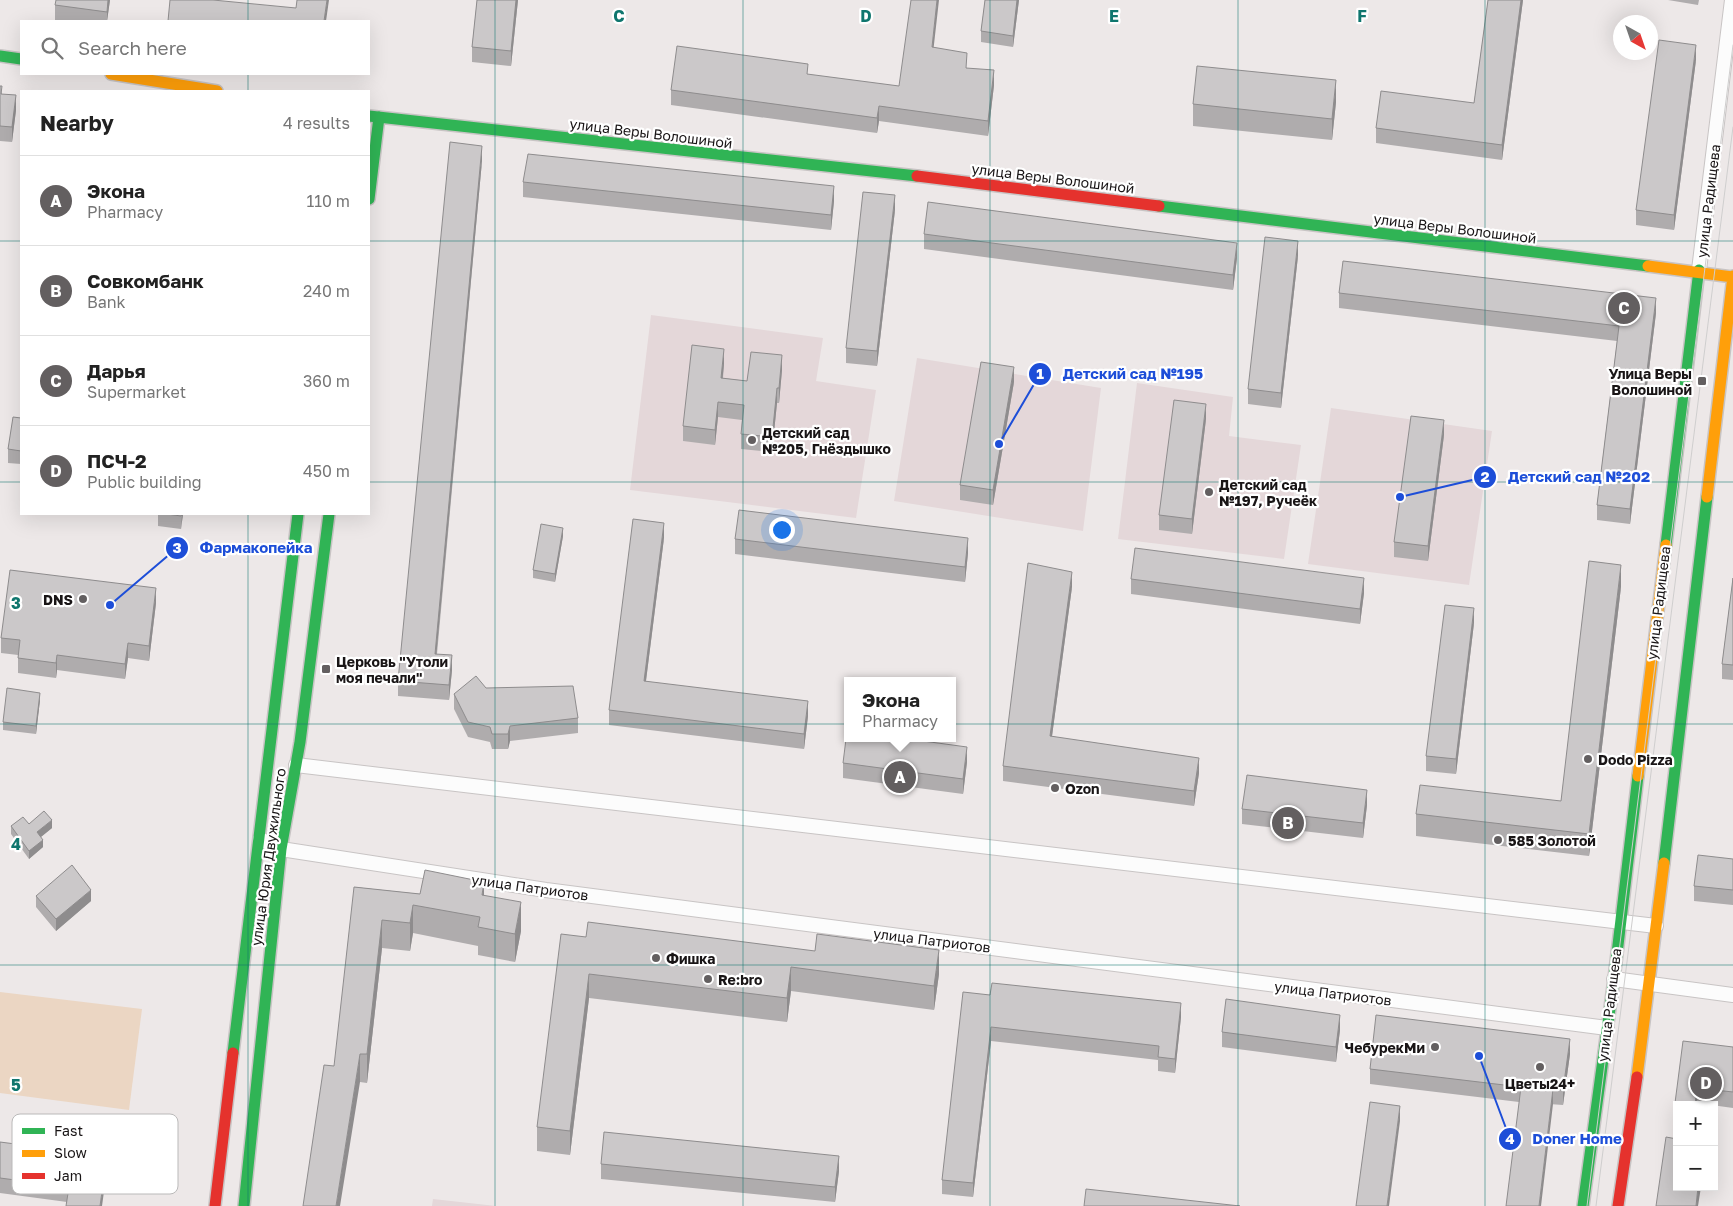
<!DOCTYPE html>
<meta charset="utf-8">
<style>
:root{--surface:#fff;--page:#f2f2f2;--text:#222;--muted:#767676;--line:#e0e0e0;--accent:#635f60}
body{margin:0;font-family:"Golos Text",sans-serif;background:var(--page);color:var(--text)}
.controls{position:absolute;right:15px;bottom:15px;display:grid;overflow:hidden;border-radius:0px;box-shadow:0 5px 20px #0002}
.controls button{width:45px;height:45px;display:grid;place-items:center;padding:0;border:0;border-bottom:1px solid var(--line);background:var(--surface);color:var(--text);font:25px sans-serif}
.compass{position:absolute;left:1613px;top:15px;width:45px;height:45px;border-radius:50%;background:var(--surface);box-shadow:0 5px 20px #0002;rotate:140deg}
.you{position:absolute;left:781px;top:529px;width:18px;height:18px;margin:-12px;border:4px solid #fff;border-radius:50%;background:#1a73e8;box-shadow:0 0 0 8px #1a73e833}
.badge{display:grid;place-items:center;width:32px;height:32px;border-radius:50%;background:var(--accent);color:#fff;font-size:16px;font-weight:700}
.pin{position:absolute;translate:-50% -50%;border:2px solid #fff;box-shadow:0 1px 5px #0006}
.popup{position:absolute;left:844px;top:677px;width:112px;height:65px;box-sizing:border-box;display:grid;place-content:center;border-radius:0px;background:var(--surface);filter:drop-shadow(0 1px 4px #0005);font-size:16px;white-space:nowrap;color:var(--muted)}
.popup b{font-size:19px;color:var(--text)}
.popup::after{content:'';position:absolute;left:50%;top:100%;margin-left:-10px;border:10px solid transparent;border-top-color:var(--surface)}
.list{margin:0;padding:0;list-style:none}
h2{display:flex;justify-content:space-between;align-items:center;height:65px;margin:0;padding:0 20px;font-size:21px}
h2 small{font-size:16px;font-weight:400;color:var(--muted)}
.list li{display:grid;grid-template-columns:32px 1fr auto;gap:15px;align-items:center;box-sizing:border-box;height:90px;padding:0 20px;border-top:1px solid var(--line)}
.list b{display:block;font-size:19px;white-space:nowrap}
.list p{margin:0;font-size:16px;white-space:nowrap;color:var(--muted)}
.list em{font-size:16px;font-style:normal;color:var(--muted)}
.icon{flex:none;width:28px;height:28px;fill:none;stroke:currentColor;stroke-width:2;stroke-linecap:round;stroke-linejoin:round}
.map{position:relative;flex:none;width:1733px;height:1206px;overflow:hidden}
.search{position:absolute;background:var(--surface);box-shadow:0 5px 20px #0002;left:20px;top:20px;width:350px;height:55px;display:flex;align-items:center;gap:12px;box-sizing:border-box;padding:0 18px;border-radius:0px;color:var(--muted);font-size:19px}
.panel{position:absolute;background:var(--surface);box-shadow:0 5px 20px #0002;left:20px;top:90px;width:350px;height:425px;border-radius:0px}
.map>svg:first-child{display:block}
</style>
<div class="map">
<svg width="1733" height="1206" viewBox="0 0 1733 1206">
<rect width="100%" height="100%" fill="#ede8e8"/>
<path fill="#e4d7d9" d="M651,315l172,23 -7,43 60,9 -20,128 -226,-28z
M917,358l184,30 -18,143 -189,-30z
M1137,383l96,14 -4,39 72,9 -17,114 -166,-20z
M1331,408l161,23 -23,154 -161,-21z
M433,1199l63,7h-64z"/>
<path fill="#ebd6c3" d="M0,992l142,17 -13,101 -129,-17z"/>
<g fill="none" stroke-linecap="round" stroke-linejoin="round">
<defs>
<path id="street" d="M1699,270l33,-270
M296,765l1360,161
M260,839l21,10 265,41 1061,138
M1614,979l119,16"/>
<path id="fast" d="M0,56l21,3
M369,116l548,60
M369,199l10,-82
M1159,206l489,60
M1666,545l33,-275
M1664,863l43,-366
M233,1053l65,-539
M244,1206l37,-357 19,-107 29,-228
M1583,1206l31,-227 24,-203"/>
<path id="slow" d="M111,74l106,17
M1648,266l85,11
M1707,497l26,-221
M1638,776l28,-231
M1637,1077l27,-214"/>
<path id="jam" d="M917,176l242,30
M215,1206l18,-153
M1618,1206l19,-129"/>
</defs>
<use href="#street" stroke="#c8c4c4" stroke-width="16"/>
<use href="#fast" stroke="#c8c4c4" stroke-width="14"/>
<use href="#slow" stroke="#c8c4c4" stroke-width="14"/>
<use href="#jam" stroke="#c8c4c4" stroke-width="14"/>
<use href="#street" stroke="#fcfcfc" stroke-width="14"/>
<use href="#fast" stroke="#30b455" stroke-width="11"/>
<use href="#slow" stroke="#ff9f0a" stroke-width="11"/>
<use href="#jam" stroke="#e5322d" stroke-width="11"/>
<path stroke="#cfcece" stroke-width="1" d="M1587,1206l146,-1161
M1596,1206l137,-1079"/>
</g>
<path fill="#afacad" d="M110,0l-3,21h-45l-7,-1v-15z
M477,0h41l-7,66 -39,-4v-15z
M985,0h34l-6,47 -32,-5v-11z
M1488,0h35l-21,160 -126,-17v-15l98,-25z
M1668,0h31l-1,5z
M933,47l61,38 -6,51 -109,-15 -2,12 -206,-28v-15l228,-4z
M1696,60l-22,170 -38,-5v-15z
M0,86l2,8 14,16 -4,32 -12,-1z
M1336,102l-4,38 -139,-14v-22z
M482,161l-45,493 15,16 -3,30 -51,-4v-15z
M523,182l311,19 -3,29 -308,-33z
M895,210l-18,156 -31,-3v-15z
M924,234l313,24 -4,32 -309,-41z
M1298,256l-17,152 -33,-4v-15z
M1339,293l317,20 -26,211 -33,-4v-15l20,-164 -278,-33z
M724,364l-1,14 24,3 35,-11 -3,33h-2l-5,49 -31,-3v-15l1,-14 -24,-3 -3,28 -32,-4v-15z
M1014,382l-21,123 -33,-5v-15z
M21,418v46l-13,-1v-14z
M1206,419l-14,115 -33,-4v-15z
M1444,435l-16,126 -34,-4v-15z
M158,514h25l-2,15 -23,-3z
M563,536l-8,46 -22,-4v-8z
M664,538l-18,143 162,35 -4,33 -195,-24v-15z
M735,539l233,14 -3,29 -230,-28z
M1733,578v102l-11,-1v-15z
M1131,579l233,14 -4,31 -229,-30z
M1072,587l-20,149 147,37 -5,33 -191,-25v-15z
M1621,587l-32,269 -173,-20v-22l145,-13z
M156,603l-7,58 -21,-3 -3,21 -68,-9 -1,8 -38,-5v-18l-17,-2v-15z
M1474,623l-18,151 -30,-3v-15z
M486,688l92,30v15l-68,8 -2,8h-16l-2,-7 -22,-5 -14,-28v-15z
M40,700l-4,34 -33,-4v-8z
M967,762l-4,32 -120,-16v-15z
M1367,805l-4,33 -121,-14v-15z
M29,824l23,4 -11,9 2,10 -14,12 -18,-25v-8z
M1733,859v46l-39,-4v-15z
M354,887l66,7 64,1 37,36 -6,31 -37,-7v-9l-65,-13 -3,18 -28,-3 -15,135 -7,-1z
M36,896l55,5 -35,30 -20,-24z
M586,937l353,37 -5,36 -143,-19 -4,31 -198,-24 -19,157 -33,-4v-24z
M990,995l191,22 -6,56 -17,-2v-11l-167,-19 -18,156 -31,-3v-14z
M1340,1030l-4,32 -114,-15v-15z
M1733,1047v61l-36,-5v2h-20v13h-2v-15z
M1570,1054l-7,51 -44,-3 -149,-18v-15z
M0,1142l100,19 6,16 -39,25 -67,-9z
M601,1164l238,7 -4,31 -234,-23z"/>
<path fill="#8e8c8d" d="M108,0h2l-3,21v-9z
M327,0h2l-3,21h-2z
M516,0h2l-7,66v-15z
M937,0h2l-7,62v-15z
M1017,0h2l-6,47v-11z
M1521,0h2l-21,160v-15z
M1696,45v15l-22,170v-15z
M994,70v15l-6,51v-15z
M1336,80v22l-4,38v-21z
M16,95v15l-4,32v-15z
M879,106v15l-2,12v-15z
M482,146v15l-47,508v-15z
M834,186v15l-3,29v-15z
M895,195v15l-18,156v-15z
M1298,241v15l-17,152v-15z
M1237,243v15l-4,32v-15z
M1656,298v15l-26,211v-15z
M724,349v15l-3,29v-15z
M782,355v15l-3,33v-15z
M1014,367v15l-21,123v-15z
M777,388v15l-5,49v-15z
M718,402v15l-3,28v-15z
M1206,404v15l-14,115v-15z
M1444,420v15l-16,126v-15z
M182,514h1l-2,15z
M664,523v15l-20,158v-15z
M563,528v8l-8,46v-8z
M968,538v15l-3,29v-15z
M1621,565v22l-32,269v-22z
M1072,572v15l-22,164v-15z
M1364,578v15l-4,31v-15z
M156,588v15l-7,58v-15z
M1474,608v15l-18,151v-15z
M128,643v15l-3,21v-15z
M57,655v15l-1,8v-15z
M452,655v15l-3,30v-15z
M40,693v7l-4,34v-8z
M808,701v15l-4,33v-15z
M510,726v15l-2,8v-15z
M967,747v15l-4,32v-15z
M1199,758v15l-5,33v-15z
M1367,790v15l-4,33v-15z
M52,820v8l-15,12v-8z
M43,840v7l-14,12v-8z
M484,882v28l-2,-15z
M91,890v11l-35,30v-12z
M521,902v29l-6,31v-28z
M413,905v28l-3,18v-28z
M382,920v28l-15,135v-29z
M939,950v24l-5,36v-24z
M791,967v24l-4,31v-24z
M589,974v24l-19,157v-24z
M1181,1003v14l-6,56v-14z
M1340,1015v15l-4,32v-15z
M991,1027v14l-18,156v-14z
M1570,1039v15l-7,51v-15z
M360,1054v28l-20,124h-4z
M1697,1088v17h-2z
M1553,1089v15l-12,102h-2z
M1400,1106v15l-11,85h-2z
M839,1156v15l-4,31v-15z
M106,1162v15l-4,29h-2z
M1698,1187h3l-3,19h-2z"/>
<path fill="#cbc8c9" stroke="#8e8c8d" d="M56,0h52l-1,12 -52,-7z
M170,0h43l83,8 1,-8h30l-3,21h-156z
M477,0h39l-5,51 -39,-4z
M911,0h26l-5,47 35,6 -1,15 28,2 -6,51 -109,-15 -2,12 -206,-28 6,-44 131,18 -1,10 92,12z
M985,0h32l-4,36 -32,-5z
M1488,0h33l-19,145 -126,-17 5,-37 93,12z
M1659,40l37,5 -22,170 -38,-5z
M1197,66l139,14 -4,39 -139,-15z
M0,86h2l-1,8 15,1 -4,32 -12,-1z
M450,142l32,4 -47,508 17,1 -3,30 -51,-4z
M528,154l306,32 -3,29 -308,-33z
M863,192l32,3 -18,156 -31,-3z
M928,202l309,41 -4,32 -309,-41z
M1265,237l33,4 -17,152 -33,-4z
M1343,261l313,37 -26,211 -33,-4 22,-179 -280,-33z
M692,345l32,4 -3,29 26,3 4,-29 31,3 -3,33h-2l-5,49 -31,-3 3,-29 -26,-3 -3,28 -32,-4z
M981,362l33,5 -21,123 -33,-5z
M1174,400l32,4 -14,115 -33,-4z
M1411,416l33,4 -16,126 -34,-4z
M13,417l8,1v33l-13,-2z
M739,510l229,28 -3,29 -230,-28z
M167,514h15l-1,2z
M633,519l31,4 -20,158 164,20 -4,33 -195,-24z
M541,524l22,4 -8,46 -22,-4z
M1135,548l229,30 -4,31 -229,-30z
M1589,561l32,4 -32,269 -173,-20 4,-29 141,16z
M1028,563l44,9 -22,164 149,22 -5,33 -191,-25z
M10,570l146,18 -7,58 -21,-3 -3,21 -68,-9 -1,8 -38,-5 2,-18 -19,-2z
M1733,578v87l-11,-1z
M1445,605l29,3 -18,151 -30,-3z
M476,676l10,12 87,-2 5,32 -68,8 -2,8h-16l-2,-7 -22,-5 -14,-28z
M7,688l33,5 -4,33 -33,-4z
M847,731l1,7h53l66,9 -4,32 -120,-16z
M1247,775l120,15 -4,33 -121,-14z
M44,811l8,9 -15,12 6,8 -14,11 -18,-25 12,-9 6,7z
M1698,855l35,4v31l-39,-4z
M72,865l19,25 -35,29 -20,-23z
M425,870l59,12 -2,13 39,7 -6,32 -37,-7 2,-10 -67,-12 -3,18 -28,-3 -15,134h-7l-24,152h-33l21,-141 10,1 20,-179 66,7z
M588,922l227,29 2,-17 122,16 -5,36 -143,-19 -4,31 -198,-24 -19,157 -33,-4 24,-193 25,3z
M992,983l189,20 -6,56 -17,-2 1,-11 -168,-19 -18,156 -31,-3 21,-188 27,3z
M1226,999l114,16 -4,32 -114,-15z
M1376,1015l194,24 -7,51 -10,-1 -14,117h-33l15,-119 -151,-18z
M1683,1041l50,6v45l-36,-4 -2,17 -20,-2z
M1370,1102l30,4 -13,100h-31z
M604,1132l235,24 -4,31 -234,-23z
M1666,1137l11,2v48h21l-2,19h-40z
M0,1142l100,13 -1,6 7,1 -6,44h-34l3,-19 -69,-9z
M1086,1189l154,17h-156z"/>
<path fill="none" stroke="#0f766e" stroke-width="1" stroke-opacity="0.55" d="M248,0v21M495,0v1206M743,0v1206M990,0v1206M1238,0v1206M1485,0v1206M248,74v17M0,241h21M369,241h1364M0,482h21M369,482h1364M248,514v692M0,724h1733M0,965h1733"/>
<g fill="#635f60" stroke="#fff" stroke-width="2">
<rect x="1697" y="376" width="10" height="10" rx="2.5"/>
<circle cx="752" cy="440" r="5"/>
<circle cx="1209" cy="492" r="5"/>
<circle cx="83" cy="599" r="5"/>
<rect x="321" y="664" width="10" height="10" rx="2.5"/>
<circle cx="1588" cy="759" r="5"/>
<circle cx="1055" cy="788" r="5"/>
<circle cx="1498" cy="840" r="5"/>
<circle cx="656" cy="958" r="5"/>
<circle cx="708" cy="979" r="5"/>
<circle cx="1435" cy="1047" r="5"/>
<circle cx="1540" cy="1067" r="5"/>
</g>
<g text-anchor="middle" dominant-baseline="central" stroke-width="4.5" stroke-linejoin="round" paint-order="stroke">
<g font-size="14" fill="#191516" stroke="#fff">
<text transform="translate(651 133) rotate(7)">улица Веры Волошиной</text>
<text transform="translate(1053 178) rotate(7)">улица Веры Волошиной</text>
<text transform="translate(1708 201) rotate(-83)">улица Радищева</text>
<text transform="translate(1455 228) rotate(7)">улица Веры Волошиной</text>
<text transform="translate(1658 603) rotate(-83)">улица Радищева</text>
<text transform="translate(268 857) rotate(-82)">улица Юрия Двужильного</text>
<text transform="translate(530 887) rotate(8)">улица Патриотов</text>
<text transform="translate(932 940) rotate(7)">улица Патриотов</text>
<text transform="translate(1333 993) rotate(7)">улица Патриотов</text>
<text transform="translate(1609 1005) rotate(-83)">улица Радищева</text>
</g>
<g font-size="14" font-weight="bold" fill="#191516" stroke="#fff" text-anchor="start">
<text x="1692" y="373" text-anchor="end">Улица Веры<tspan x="1692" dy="16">Волошиной</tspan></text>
<text x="762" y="432">Детский сад<tspan x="762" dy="16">№205, Гнёздышко</tspan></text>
<text x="1219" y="484">Детский сад<tspan x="1219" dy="16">№197, Ручеёк</tspan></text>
<text x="73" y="599" text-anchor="end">DNS</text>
<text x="336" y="661">Церковь "Утоли<tspan x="336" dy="16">моя печали"</tspan></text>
<text x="1598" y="759">Dodo Pizza</text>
<text x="1065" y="788">Ozon</text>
<text x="1508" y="840">585 Золотой</text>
<text x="666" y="958">Фишка</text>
<text x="718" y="979">Re:bro</text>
<text x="1425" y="1047" text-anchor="end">ЧебурекМи</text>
<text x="1540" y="1083" text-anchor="middle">Цветы24+</text>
</g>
</g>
<rect x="12" y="1114" width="166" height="80" rx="8" fill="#fff" stroke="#bab9b9" stroke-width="1"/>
<rect x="22" y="1128" width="23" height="6" fill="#30b455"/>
<rect x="22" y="1150" width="23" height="7" fill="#ff9f0a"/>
<rect x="22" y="1173" width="23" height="6" fill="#e5322d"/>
<g font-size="14" fill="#191516">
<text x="54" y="1136">Fast</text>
<text x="54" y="1158">Slow</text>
<text x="54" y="1181">Jam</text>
</g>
<g font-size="16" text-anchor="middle" font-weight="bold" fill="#0f766e" stroke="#fff" stroke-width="4.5" stroke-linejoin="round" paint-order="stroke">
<text x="619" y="22">C</text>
<text x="866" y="22">D</text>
<text x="1114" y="22">E</text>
<text x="1362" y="22">F</text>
<text x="16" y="609">3</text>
<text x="16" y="850">4</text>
<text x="16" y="1091">5</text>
</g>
<path fill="none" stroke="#1d4ed8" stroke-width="2" d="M999 444L1040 374M1400 497L1485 477M110 605L177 548M1479 1056L1510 1139"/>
<g fill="#1d4ed8" stroke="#fff" stroke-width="2">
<circle cx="999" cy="444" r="5"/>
<circle cx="1400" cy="497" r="5"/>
<circle cx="110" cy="605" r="5"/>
<circle cx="1479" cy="1056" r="5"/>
<circle cx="1040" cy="374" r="12"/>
<circle cx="1485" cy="477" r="12"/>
<circle cx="177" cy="548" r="12"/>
<circle cx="1510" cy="1139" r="12"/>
</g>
<g font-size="15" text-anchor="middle" font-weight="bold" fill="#fff">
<text x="1040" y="379">1</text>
<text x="1485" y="482">2</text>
<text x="177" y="553">3</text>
<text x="1510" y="1144">4</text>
</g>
<g font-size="15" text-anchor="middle" font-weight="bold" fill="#1d4ed8" stroke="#fff" stroke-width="4.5" stroke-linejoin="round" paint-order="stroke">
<text x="1133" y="379">Детский сад №195</text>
<text x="1579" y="482">Детский сад №202</text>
<text x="256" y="553">Фармакопейка</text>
<text x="1577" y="1144">Doner Home</text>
</g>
</svg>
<div class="controls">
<button>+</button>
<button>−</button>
</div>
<svg class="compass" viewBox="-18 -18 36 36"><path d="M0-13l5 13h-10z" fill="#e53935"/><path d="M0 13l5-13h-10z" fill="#767676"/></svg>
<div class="you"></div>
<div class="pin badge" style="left:900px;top:777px">A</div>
<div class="popup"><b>Экона</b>Pharmacy</div>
<div class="pin badge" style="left:1288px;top:823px">B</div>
<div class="pin badge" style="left:1624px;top:308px">C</div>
<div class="pin badge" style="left:1706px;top:1083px">D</div>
<div class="search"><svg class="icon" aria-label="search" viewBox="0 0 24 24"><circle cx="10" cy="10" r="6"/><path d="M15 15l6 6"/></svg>Search here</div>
<section class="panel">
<h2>Nearby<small>4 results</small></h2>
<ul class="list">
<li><span class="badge">A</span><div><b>Экона</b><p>Pharmacy</p></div><em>110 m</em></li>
<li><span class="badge">B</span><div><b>Совкомбанк</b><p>Bank</p></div><em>240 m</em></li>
<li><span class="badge">C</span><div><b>Дарья</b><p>Supermarket</p></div><em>360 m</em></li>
<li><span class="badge">D</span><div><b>ПСЧ-2</b><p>Public building</p></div><em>450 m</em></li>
</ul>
</section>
</div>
